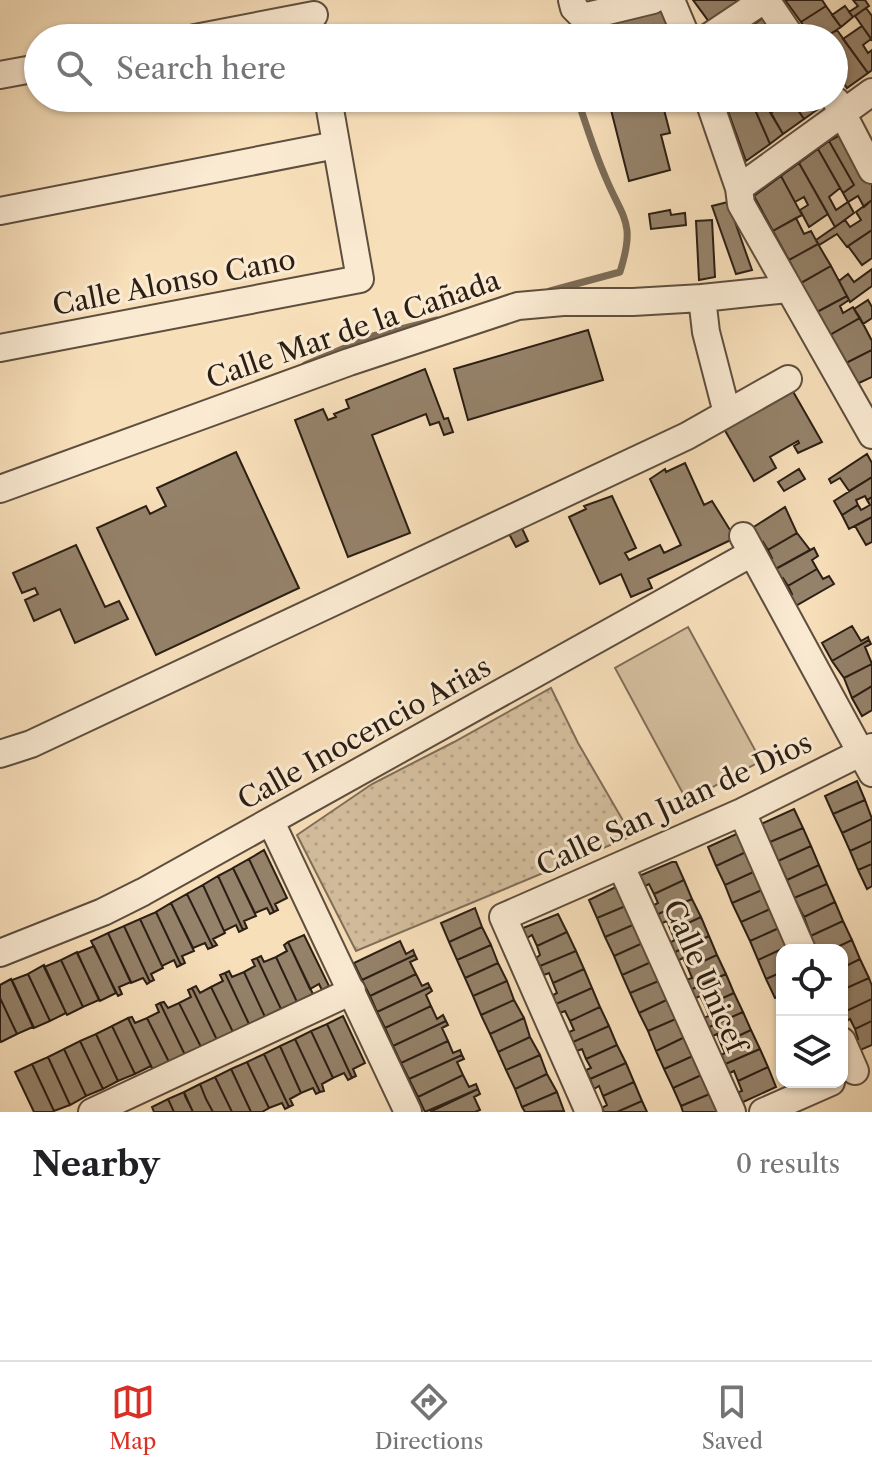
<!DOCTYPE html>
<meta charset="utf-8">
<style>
:root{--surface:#fff;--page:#f6f6f6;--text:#202124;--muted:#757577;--line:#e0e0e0;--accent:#d93025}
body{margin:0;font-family:"Libre Caslon Text",serif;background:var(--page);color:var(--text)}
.controls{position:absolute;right:24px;bottom:24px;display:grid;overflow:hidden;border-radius:16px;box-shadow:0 2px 6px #0004}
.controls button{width:72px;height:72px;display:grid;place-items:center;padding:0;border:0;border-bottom:2px solid var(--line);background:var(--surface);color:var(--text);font:40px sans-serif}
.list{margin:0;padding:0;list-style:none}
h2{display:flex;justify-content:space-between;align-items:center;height:104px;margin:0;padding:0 32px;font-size:34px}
h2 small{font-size:26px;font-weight:400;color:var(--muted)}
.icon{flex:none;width:44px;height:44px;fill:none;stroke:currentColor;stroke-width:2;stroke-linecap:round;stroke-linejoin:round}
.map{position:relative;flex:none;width:872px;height:1112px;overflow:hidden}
.search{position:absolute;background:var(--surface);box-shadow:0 2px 6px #0004;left:24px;right:24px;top:24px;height:88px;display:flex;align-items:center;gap:20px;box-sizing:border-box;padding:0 28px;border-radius:44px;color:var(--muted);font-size:30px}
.sheet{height:248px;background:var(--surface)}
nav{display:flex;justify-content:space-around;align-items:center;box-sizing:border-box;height:112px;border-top:2px solid var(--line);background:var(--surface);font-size:22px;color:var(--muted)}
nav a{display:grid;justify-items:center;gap:4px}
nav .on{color:var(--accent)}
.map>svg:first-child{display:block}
</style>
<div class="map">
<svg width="872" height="1112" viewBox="0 0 872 1112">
<defs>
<pattern id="park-dots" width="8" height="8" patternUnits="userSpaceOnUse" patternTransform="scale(2)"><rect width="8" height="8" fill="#d4be9e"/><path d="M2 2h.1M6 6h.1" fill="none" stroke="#b6a387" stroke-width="1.8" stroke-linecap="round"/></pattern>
</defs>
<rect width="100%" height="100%" fill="#f7dfba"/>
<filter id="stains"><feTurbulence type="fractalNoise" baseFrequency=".0025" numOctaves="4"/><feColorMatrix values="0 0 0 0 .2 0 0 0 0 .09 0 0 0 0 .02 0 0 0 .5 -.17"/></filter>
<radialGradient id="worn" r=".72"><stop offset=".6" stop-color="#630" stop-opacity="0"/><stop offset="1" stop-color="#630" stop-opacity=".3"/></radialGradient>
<path fill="url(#park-dots)" stroke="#806e59" stroke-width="2" d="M551,688l27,55 54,93 -276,115 -59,-116 75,-51 82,-42z"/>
<path fill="#d4be9e" stroke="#806e59" stroke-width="2" d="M688,627l73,134 -74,40 -72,-133z"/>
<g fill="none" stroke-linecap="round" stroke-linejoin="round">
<path stroke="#7c6a56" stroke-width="7" d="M550,291l70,-19c16,-51 3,-52 -15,-96 -11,-25 -19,-52 -28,-78
M305,365l68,-29 64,-16"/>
</g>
<path fill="#95826a" stroke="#2b1e14" stroke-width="2" d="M693,0h43l2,3 -28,20z
M785,0h37l4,6 -25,16z
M853,0h12l4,6 -16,11 -4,-5 9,-6z
M826,6l15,21 -17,11h-12l-11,-16z
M845,6l8,11 -12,10 -9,-12z
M661,8l11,30h-61l-4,-13z
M866,8l6,8v24l-17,-24z
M764,17l15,21h-34l-3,-5z
M862,26l9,13 -8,6 5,8 4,-3v20l-4,3 -25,-34z
M594,29l3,9h-36z
M837,30l31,43 -21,15 -13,-18v-32h-10z
M608,98h53l9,35 -9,2 9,35 -41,11z
M744,98h6l20,46 -24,17 -18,-50z
M776,98h14l14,21 -21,15 -12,-21 10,-8z
M790,98h31l4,6 -21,15z
M762,99l21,35 -13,10 -18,-41z
M844,133l28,52v15l-8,7 -6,-11 -10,6 -5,-9 11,-8 -25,-44z
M829,141l25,44 -11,8 -25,-44z
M818,149l22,39 -11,9 7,13 12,-8 6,11 -19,14 -36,-64z
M799,163l29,51 -19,13 -9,-17 8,-5 -4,-8 -9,5 -14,-26z
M781,176l21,39 -29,16 -19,-35z
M872,200v30l-25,17 -10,-13 -18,11 -3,-5 29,-20 5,7 11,-7 -5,-8z
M728,202l24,68 -16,4 -24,-68z
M670,210l1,5 14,-2 1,12 -35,4 -2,-15z
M796,218l8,16 7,-3 7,13 -29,16 -16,-29z
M712,220l3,57 -16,3 -3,-59z
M872,230v28l-10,7 -14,-19z
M818,244l13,22 -30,17 -12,-23z
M831,266l16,30 -30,16 -16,-29z
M872,269v17l-22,16 -11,-21 9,-7 6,8z
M847,296l2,4 -9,6 3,7 10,-6 7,11 -30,17 -13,-23z
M868,300l4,7v11l-9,6 -9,-15z
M860,318l12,23v9l-26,13 -16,-28z
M588,330l15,50 -135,40 -14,-51z
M872,350v27l-15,7 -11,-21z
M425,369l19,50 4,-1 5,14 -9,3 -5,-13 -9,3 -4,-11 -54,21 38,98 -62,24 -53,-137 28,-11 5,11 8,-3 -2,-3 15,-6 -3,-8z
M791,388l31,54 -24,11 -4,-7 5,-3 -1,-2 -28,16 6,11 -22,13 -31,-54z
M236,452l63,136 -143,67 -59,-127 49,-22 4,8 16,-8 -9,-18z
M867,454l5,9v14l-23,14 -9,-13 -9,5 -2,-4z
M685,463l19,42 8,-4 23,37 -87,41 4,9 -21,9 -10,-23 -21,10 -31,-67 17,-8 -2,-3 28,-10 24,52 -11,5 4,7 31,-15 4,8 17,-8 -31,-66 15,-10 1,3z
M799,469l6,10 -21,12 -6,-9z
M872,477v20l-5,3 -2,-4 -9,4 2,5 -16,10 -8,-14z
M872,497v20l-23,12 -7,-14 16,-10 3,5 9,-5 -3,-5z
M785,507l12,26 -29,17 -5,-8 -5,4 -9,-16z
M872,517v25l-6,3 -11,-19z
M520,524l8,17 -12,6 -9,-17z
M797,533l13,17 -38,21 -5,-10 5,-3 -4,-8z
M76,545l29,62 14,-6 9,18 -53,24 -15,-34 -26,12 -9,-21 13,-6 -3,-6 -13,5 -9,-20z
M814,548l4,8 -6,4 5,9 -29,17 -5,-8 -5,3 -6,-10z
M817,569l6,10 6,-3 5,8 -42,24 -5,-11 5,-3 -4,-8z
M852,626l9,15 7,-4 1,3 -37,21 -10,-18z
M869,640l2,4 -6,3 7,17 -28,14 -12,-17z
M872,664v22l-20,12 -8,-20z
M872,686v24l-10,6 -10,-18z
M857,781l8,19 -32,14 -8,-18z
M865,800l7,19 -30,14 -9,-19z
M794,809l9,19 -33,14 -9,-18z
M872,819v22l-22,10 -8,-18z
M803,828l8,18 -33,15 -8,-19z
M743,831l3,21 -30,14 -8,-19z
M872,841v23l-14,6 -8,-19z
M811,846l8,19 -32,15 -9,-19z
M264,850l23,48 -12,6 3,6 -4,2 -25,-53z
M746,852l14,17 -35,16 -9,-19z
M249,859l25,53 -4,2 -3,-6 -12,5 -22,-45z
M672,862h4l8,18 -30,14 -5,-10 -6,3 -4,-11z
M872,864v22l-5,3 -9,-19z
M819,865l8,19 -33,14 -7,-18z
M233,868l23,48 -12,5 3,7 -4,2 -25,-54z
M760,869l2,21 -30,13 -7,-18z
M218,876l25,54 -4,2 -3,-7 -12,6 -21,-46z
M684,880l8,19 -36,16 -4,-9 6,-3 -4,-9z
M624,883l4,22 -31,13 -8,-18z
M827,884l8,18 -31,15 -10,-19z
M203,885l22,48 -12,6 4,6 -4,2 -26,-53z
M762,890l15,16 -36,16 -9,-19z
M187,894l26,53 -5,2 -3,-6 -12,5 -22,-45z
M692,899l9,18 -30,14 -4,-10 -7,3 -4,-9z
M835,902l8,19 -32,15 -7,-19z
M171,903l23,48 -12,5 3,7 -4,2 -25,-53z
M628,905l14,16 -37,16 -8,-19z
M777,906l2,22 -29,13 -9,-19z
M475,908l7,19 -33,15 -8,-19z
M156,912l25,53 -4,2 -3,-7 -12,6 -22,-47z
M558,914l9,18 -30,14 -5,-11 -5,3 -4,-10z
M701,917l8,19 -36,17 -4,-10 6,-3 -4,-9z
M140,919l23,49 -12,6 3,6 -4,2 -26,-56z
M642,921l3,21 -31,14 -9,-19z
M843,921l9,19 -21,10h-12l-2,-5 -5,2 -4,-10z
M124,926l26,56 -3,2 -4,-6 -12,5 -23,-50z
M482,927l9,18 -34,15 -8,-18z
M779,928l14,16 -35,16 -8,-19z
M567,932l9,19 -36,15 -4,-8 4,-3 -3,-9z
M108,933l23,49 -12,5 3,7 -4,2 -27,-55z
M304,935l25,51 -7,4 -3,-6 -9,5 -22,-47z
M709,936l8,19 -29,13 -5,-10 -6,3 -4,-8z
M852,940l8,19 -18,9v-18h-11z
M400,941l6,13 7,-4 2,5 -53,25 -8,-17z
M288,942l25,52 -16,8 -21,-45 11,-6 -3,-6z
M645,942l13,17 -36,16 -8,-19z
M793,944l3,6h-14v22l-16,7 -8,-19z
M491,945l7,18 -33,15 -8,-18z
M94,946l22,47 -16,8 -23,-48z
M576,951l8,18 -31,14 -4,-10 -5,2 -4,-9z
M77,952l22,48 -16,7 -22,-47z
M415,955l2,4 -7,3 6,12 -46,22 -8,-16z
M717,955l9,19 -36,16 -4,-10 6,-2 -4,-10z
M261,956l3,6 12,-5 21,45 -16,7 -24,-51z
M257,958l24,51 -16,8 -21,-45 11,-6 -3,-6z
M658,959l3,21 -31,13 -8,-18z
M860,959l9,19 -27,12v-22z
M61,960l22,47 -16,8 -23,-48z
M498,963l9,18 -34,15 -8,-18z
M44,965l22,48 -16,8 -22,-47z
M584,969l8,19 -36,16 -3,-9 4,-2 -4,-10z
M229,971l3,6 12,-5 21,45 -16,7 -24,-51z
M782,972v23l-7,3 -9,-19z
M225,973l24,51 -16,8 -22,-45 12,-6 -3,-6z
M28,974l22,47 -16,7 -22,-48z
M416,974l6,12 6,-3 2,4 -53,25 -7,-16z
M726,974l8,19 -29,13 -5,-10 -6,3 -4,-9z
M869,978l3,8v13l-30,14v-23z
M11,979l22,48 -16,7 -17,-36v-13z
M661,980l14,16 -36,17 -9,-20z
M507,981l7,19 -33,15 -8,-19z
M196,986l4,7 11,-6 22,45 -16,8 -25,-52z
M430,987l2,4 -6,4 5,11 -46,22 -8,-16z
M192,988l25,52 -16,7 -22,-44 12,-6 -3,-7z
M592,988l8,19 -30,14 -5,-10 -5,2 -4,-9z
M734,993l9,19 -36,16 -4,-10 6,-2 -4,-10z
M675,996l3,22 -30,13 -9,-18z
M0,998l17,36 -16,8 -1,-1z
M872,999v22l-17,8 -5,-10 -5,3 -3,-9z
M514,1000l10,18 -34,16 -9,-19z
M164,1002l4,6 11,-5 22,44 -16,8 -25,-52z
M160,1003l25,52 -16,7 -22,-44 12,-6 -3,-7z
M431,1006l6,13 6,-4 3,6 -53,25 -8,-18z
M600,1007l9,19 -36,16 -4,-10 5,-2 -4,-9z
M743,1012l8,18 -30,14 -4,-10 -6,3 -4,-9z
M343,1016l22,47 -12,6 3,7 -4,2 -25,-54z
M132,1017l3,6 12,-5 22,44 -16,8 -25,-52z
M128,1018l23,48 -16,8 -23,-48z
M524,1018l6,19 -32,15 -8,-18z
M678,1018l13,16 -35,17 -8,-20z
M446,1021l2,4 -6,3 6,13 -47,22 -8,-17z
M872,1021v24l-14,6 -5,-10 5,-2 -3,-10z
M327,1024l25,54 -4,2 -4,-7 -11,5 -22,-47z
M112,1026l23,48 -17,7 -22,-47z
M609,1026l8,19 -31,14 -4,-10 -5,2 -4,-9z
M751,1030l9,19 -37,16 -4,-9 6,-3 -4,-9z
M311,1031l22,47 -11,6 2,7 -4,1 -25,-53z
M96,1034l22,47 -15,8 -23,-48z
M691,1034l4,21 -31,14 -8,-18z
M530,1037l10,18 -34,15 -8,-18z
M295,1039l25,53 -4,2 -3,-6 -12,5 -21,-47z
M80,1041l23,48 -17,7 -22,-47z
M448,1041l5,12 7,-3 2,5 -53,24 -8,-16z
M617,1045l9,18 -36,16 -4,-9 5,-2 -5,-9z
M280,1046l21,47 -11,6 3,6 -4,2 -25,-53z
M64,1049l22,47 -16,9 -22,-48z
M760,1049l8,18 -30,14 -4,-10 -6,3 -5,-9z
M264,1054l25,53 -4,2 -3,-6 -13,5 -22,-46z
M462,1055l2,4 -7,3 6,13 -45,22 -9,-18z
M540,1055l7,19 -32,15 -9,-19z
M695,1055l13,17 -35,16 -9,-19z
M48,1057l22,48 -16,6 -22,-47z
M247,1062l22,46 -7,4h-11l-20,-43z
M626,1063l8,19 -31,14 -4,-10 -5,3 -4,-10z
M32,1064l22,47 -1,1h-19l-19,-40z
M768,1067l8,20 -35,16 -5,-10 6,-2 -4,-10z
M231,1069l2,4 18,39h-19l-17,-35z
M708,1072l4,21 -31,13 -8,-18z
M547,1074l10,18 -35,15 -7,-18z
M463,1075l6,12 7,-3 2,5 -53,23 -7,-15z
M215,1077l2,4 15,31h-19l-7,-13 -6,-15z
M634,1082l8,19 -25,11h-13l-2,-4 5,-3 -4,-9z
M200,1084l6,15 7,13h-20l-8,-16 -1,-4z
M478,1089l2,5 -6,3 6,13 -5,2h-45z
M184,1092l9,20h-19l-6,-13z
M557,1092l7,19 -39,1 -3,-5z
M712,1093l9,19h-38l-2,-6z
M168,1099l6,13h-20l-2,-5z
M642,1101l5,11h-30z"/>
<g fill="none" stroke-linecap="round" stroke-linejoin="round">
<defs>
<path id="minor" d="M572,0l2,8 9,9 70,-17
M671,0l16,38
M766,0l26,38
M195,38l119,-23
M707,38l57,-38
M0,75l38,-7
M708,98l31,90 2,16 131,231
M836,101l36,69
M739,188l133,-96
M0,211l336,-66
M702,298l4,34 21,81
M0,348l360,-69 -32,-181
M0,489l349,-127 169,-56 45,-4h70l69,-4 86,-9
M743,536l129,237
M0,754l31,-10 656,-308 101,-57
M742,812l60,138
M271,822l137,290
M621,866l111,246
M0,953l103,-41 40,-20 609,-339
M842,1041l13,30
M92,1112l260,-121
M589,1112l-86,-195 239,-105 130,-65
M763,1112l68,-30"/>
</defs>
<use href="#minor" stroke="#5e4e3e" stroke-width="30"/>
<use href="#minor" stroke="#faead2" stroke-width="26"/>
</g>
<g text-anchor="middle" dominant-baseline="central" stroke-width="6" stroke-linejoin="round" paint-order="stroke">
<g font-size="28" fill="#2b1e14" stroke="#faead2">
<text transform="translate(174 282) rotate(-11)">Calle Alonso Cano</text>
<text transform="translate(353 329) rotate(-19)">Calle Mar de la Cañada</text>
<text transform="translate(364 733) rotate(-29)">Calle Inocencio Arias</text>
<text transform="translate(674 804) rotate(-25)">Calle San Juan de Dios</text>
<text transform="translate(705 976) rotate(66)">Calle Unicef</text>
</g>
</g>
<rect width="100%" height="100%" filter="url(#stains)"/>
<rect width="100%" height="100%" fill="url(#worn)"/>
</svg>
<div class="controls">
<button><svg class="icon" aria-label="locate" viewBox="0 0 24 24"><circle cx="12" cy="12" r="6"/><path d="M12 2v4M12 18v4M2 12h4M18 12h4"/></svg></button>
<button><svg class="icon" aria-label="layers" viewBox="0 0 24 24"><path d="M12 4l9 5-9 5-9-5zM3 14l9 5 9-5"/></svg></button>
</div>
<div class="search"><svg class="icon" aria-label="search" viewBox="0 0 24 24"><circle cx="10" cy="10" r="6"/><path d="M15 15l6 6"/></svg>Search here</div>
</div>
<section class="sheet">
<h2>Nearby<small>0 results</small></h2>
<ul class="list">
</ul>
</section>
<nav>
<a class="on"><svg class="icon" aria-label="map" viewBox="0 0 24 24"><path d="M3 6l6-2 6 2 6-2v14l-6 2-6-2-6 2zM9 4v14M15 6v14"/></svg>Map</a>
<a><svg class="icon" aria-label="directions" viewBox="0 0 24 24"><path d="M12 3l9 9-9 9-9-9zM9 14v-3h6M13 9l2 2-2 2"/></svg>Directions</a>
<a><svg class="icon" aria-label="saved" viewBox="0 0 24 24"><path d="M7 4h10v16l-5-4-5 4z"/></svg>Saved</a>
</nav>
